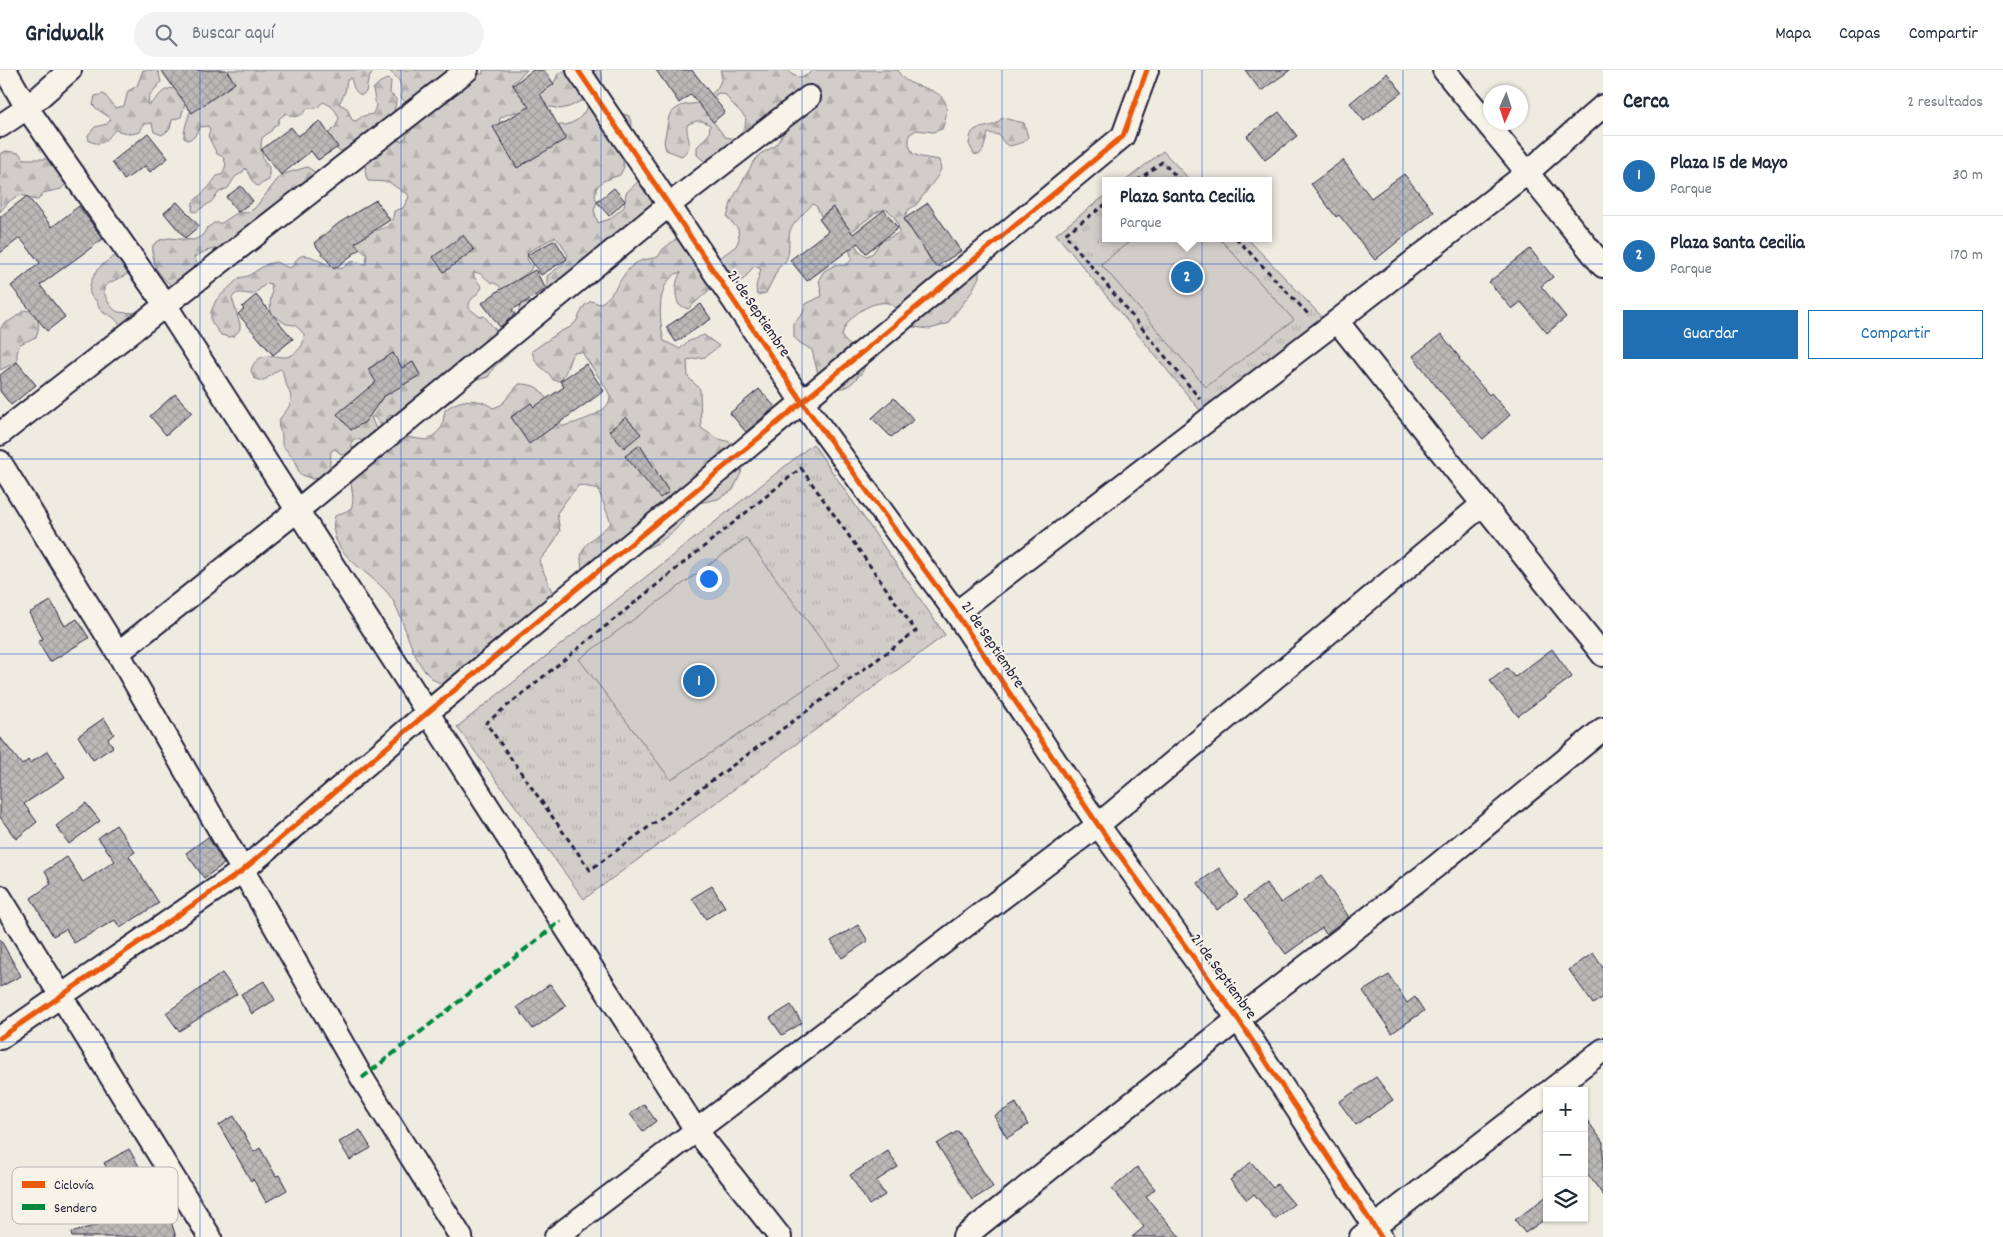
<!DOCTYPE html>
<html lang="es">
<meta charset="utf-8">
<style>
:root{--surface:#fff;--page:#f2f2f3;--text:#1f2937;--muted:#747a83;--line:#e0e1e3;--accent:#1f6fb2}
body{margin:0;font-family:Dekko,sans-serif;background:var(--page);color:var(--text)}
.controls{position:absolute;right:15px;bottom:15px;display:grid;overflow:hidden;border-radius:0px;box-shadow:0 1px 4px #0004}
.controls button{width:45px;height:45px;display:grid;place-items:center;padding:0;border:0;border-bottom:1px solid var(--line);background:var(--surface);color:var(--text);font:25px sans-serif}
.compass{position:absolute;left:1483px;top:15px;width:45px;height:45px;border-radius:50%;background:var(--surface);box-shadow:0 1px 4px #0004;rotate:183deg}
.you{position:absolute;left:708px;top:508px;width:18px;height:18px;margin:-12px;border:4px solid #fff;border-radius:50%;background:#1a73e8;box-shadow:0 0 0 8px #1a73e833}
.badge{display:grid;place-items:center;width:32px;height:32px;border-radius:50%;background:var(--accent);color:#fff;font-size:16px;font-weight:700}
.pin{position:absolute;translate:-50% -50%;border:2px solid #fff;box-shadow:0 1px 5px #0006}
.popup{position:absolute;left:1102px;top:107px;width:170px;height:65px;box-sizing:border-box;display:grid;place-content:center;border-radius:0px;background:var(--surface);filter:drop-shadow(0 1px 4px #0005);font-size:16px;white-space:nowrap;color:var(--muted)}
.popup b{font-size:19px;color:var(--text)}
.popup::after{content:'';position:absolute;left:50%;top:100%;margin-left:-10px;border:10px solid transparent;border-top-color:var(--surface)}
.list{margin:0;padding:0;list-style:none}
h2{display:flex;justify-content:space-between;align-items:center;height:65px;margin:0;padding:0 20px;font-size:21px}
h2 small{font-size:16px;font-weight:400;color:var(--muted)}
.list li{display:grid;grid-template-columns:32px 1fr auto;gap:15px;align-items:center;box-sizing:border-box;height:80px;padding:0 20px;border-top:1px solid var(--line)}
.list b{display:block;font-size:19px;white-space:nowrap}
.list p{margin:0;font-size:16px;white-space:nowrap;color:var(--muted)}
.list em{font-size:16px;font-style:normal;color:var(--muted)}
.actions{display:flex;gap:10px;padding:15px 20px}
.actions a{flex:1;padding:11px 0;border:1px solid var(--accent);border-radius:0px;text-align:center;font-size:18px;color:var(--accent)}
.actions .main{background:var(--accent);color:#fff}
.icon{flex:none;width:28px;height:28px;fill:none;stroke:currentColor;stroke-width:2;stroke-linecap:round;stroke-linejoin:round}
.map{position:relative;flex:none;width:1603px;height:1167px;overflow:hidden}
header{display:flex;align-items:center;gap:30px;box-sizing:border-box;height:70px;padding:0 25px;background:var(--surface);border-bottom:1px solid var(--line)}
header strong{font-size:24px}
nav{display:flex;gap:28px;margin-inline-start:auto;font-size:18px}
.search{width:350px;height:45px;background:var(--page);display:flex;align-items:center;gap:12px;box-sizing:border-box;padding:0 18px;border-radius:28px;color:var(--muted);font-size:19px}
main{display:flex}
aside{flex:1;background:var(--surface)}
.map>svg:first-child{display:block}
</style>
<header>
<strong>Gridwalk</strong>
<div class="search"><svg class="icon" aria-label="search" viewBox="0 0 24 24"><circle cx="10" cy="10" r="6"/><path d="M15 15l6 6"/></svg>Buscar aquí</div>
<nav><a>Mapa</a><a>Capas</a><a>Compartir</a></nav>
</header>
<main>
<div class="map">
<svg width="1603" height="1167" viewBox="0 0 1603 1167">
<defs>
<pattern id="forest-firs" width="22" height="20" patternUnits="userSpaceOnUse" patternTransform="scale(1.25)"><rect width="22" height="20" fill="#d1cdc9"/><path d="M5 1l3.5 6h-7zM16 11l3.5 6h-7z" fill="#b3b0ae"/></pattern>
<pattern id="park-tufts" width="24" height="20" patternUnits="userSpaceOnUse" patternTransform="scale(1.25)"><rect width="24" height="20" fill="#d1cdc9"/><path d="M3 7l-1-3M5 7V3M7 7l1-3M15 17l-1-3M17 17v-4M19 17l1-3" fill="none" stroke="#b3b0ae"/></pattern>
<pattern id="building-cross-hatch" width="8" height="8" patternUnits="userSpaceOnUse" patternTransform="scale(1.25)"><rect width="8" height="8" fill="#bbb8b7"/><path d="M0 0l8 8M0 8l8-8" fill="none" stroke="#a09e9e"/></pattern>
</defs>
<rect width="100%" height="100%" fill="#eeebe1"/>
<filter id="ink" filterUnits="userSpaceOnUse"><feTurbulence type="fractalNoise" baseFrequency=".02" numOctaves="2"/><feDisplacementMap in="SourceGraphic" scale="10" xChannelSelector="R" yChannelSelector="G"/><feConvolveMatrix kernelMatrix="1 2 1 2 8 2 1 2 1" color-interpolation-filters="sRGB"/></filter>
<g filter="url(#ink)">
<path fill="url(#forest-firs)" stroke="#7a7882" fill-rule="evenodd" d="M143,0h13l3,3 2,9 -12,14 -1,9c13,-7 11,-17 28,-17l10,12 -5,17 -9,3 -2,9 -8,6 -8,-3 -2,-9 -8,1 -4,8 -9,2 -16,-4c-9,10 -11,17 -26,11l-1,-6 7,-8 12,-3 4,-5c-6,-6 -12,-7 -18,-14l2,-9 9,-2 11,14 9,-2 4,-15 9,-5z
M228,0h146l-6,10 -2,12 -4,3c-8,-2 -9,-10 -11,-17l-4,2 -2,12 -6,12 8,4 5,12 4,1 7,-5 10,-2 3,-8 -3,-17 6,-6 8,-4 4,2 -1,12 6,6c0,18 -11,26 -27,31 -7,14 -15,14 -28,21l-9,-4 -5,-12 9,-9 3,-8c-3,-8 -8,-13 -16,-16l-6,6h-9c-6,8 -13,12 -22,5l-7,6 -1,5 -4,2 -2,4 -10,8c-2,10 -1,22 7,29v13l-12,6c-7,-5 -6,-13 -12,-18l-2,4 -8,5 -7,11 -9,4 -8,10 -15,10 -4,-1 1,-9 16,-15 8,-11 6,-2 3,-10 -3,-7 -6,-3 -9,-18 2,-6 -2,-4 -8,1 -6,10 -6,3 -4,-2c-1,-5 4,-21 6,-26l40,-32 1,-4z
M388,0h54l3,6 -31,28c-19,-4 -10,-8 -14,-21 -2,-6 -8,-9 -12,-13z
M483,0h44l-15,14 15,20 27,-21 4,-9 8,-4h34c4,7 2,14 0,21l-31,16 -9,2 -9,-2 -25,7 -9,-2 -9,2 -8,4 -1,8 67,-1c16,-5 16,-11 25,-23l18,-4 12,15 8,3 3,9 -11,24 3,18 -4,8 -17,6 -6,6 -2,9 2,6 -3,8 4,13 12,-4 14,-12 2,-14 19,-18 17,3 15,12 -130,103v-17l15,-11 6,-10 -7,-12 -6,-6 -27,15 -1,7 5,8 -2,4 -28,19c-4,-8 -8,-5 -14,-10 -5,-4 -7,-7 -14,-8v5l8,10c-4,9 -14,11 -13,21l11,9 4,-1 15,18 18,-18 4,-12 4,-2h5l3,4 -25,49 -14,12 -6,10 -8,2 -9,-2 -16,13 -5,12 -7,5 -3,-3 -51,12 -5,7 -5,1 -4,-7h-4l5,12 -2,6 -7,6 -13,-2 -3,4 2,8 -3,4h-8l-7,-6 -4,2 -2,22 -9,5 -8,1 -12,-5 -7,-16 -11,-13c0,-3 0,-6 0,-8 0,-6 -5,-9 -3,-15 3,-10 12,-12 12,-24 -1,-9 -8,-17 -8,-26l-3,-3c-11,5 -14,16 -26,9l-3,-7c4,-17 18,-16 32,-14 10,1 23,-11 21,-23l-9,-9 -9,-1 -14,-10c-5,-10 2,-20 -1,-30l-4,-1 -13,11c-9,1 -17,-5 -22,4l8,26v5l-6,7 -5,1 -8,-2 -10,-14v-9l5,-12 23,-22 9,-2 19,-12 9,-2 13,6 4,-2c10,-27 34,7 50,2 5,-6 12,-9 19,-4h4l1,-9 -10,-9 -2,-4 9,-12c16,1 29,-1 30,-19l9,-3 6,-11 -2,-4 -4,-1 -14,-10 -21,-1c-10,-21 10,-30 25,-41l9,1 11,-13 21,-18 35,-36h14z
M720,0h69l2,4c9,5 15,4 21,-4h86c7,26 65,8 44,59l-9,3 -17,-2 -7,5v10l4,9 8,3 18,3 2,9 -4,8 -21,28 -8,5 -4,9 4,8 8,4 16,33 4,3 9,-1 16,-10 18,12v9l-8,16 -24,31 -17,5 -17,-2c-7,-7 -15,-21 -25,-24 -18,-3 -45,16 -46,34 11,15 36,22 14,42 -8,9 -13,10 -24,9l-13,-10 -7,-28 -12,-7 -6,-6v-14l9,-10 3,-9 16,-8 -3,-17 5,-8 13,-7c6,3 11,1 15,-5l-9,-32 2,-4 -12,-16 -12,9 -4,-9 -4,-3c-5,4 -22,22 -23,27 -3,13 3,28 -11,36l-13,26 -9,2 -1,-9 5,-17 -7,-3 -11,14h-18l-8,-14 4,-9 15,-11 3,-7 -1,-10 -11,-12 5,-17 22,-39 6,-7 15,-8 15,-22 -12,-13c-17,1 -17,11 -27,21 -10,10 -33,26 -47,29l-7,-6v-8l12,-13 1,-9c-9,-6 -14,-5 -23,0 -1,15 8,19 -5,31l-16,-6 -2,-8 5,-26c3,-4 7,-8 12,-10 6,-3 14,-1 20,-4 10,-6 25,-19 19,-32zM720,23l6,2c5,10 15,15 20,24l-1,9 -8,11 -12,-2 -13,-17 1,-20 3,-6zM885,139c8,3 15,16 14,24l-19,9 -7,11 -6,3c-10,-4 -14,-14 -16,-24l24,-19z
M1003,48l21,5 4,14 -4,5 -14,4 -6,-3 -5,-8 -11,-2 -5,17 -4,5 -5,-1 -5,-10c2,-20 10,-14 24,-19 4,-1 6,-5 10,-7z
M6,81l13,2 5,6h25l18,24 -6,6 -18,4 -5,7c-6,0 -8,-2 -13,-4 -10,-3 -19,9 -25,16v-58z
M307,97l8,5 2,8 -87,65 -24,6 -12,6 4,8 1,9 -24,14c-16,-12 -24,-22 -22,-43l7,-5 9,-2 25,2 8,-4 5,-8 7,-5h8l16,-11 9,1 8,-5 26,-33z
M684,163l29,51 -5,7 -20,18 -9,-4c-5,-11 -4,-23 2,-33 -26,7 -22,49 -17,69l16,8 7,-7 17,-7 15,11 -14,11 -18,3 1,17 12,12 1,39 15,10 17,5 12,13 -4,17 -8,17 -15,9 -19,4 -24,27 -15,12 -33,15 -24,28 -17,-3c-13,-36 1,-37 25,-59l-13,-34 -19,-4 -12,14 -10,14 3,18 -9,16 -12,14 14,33 -3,16 -98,77c-6,-2 -13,-4 -18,-7 -24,-19 -27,-56 -42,-81 -17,-27 -68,-44 -57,-83l16,-7c5,-12 -2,-21 1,-34l47,-39 27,4 8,-4 8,-9 3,-17c15,-12 33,-13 48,-2l8,-3 18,-21c33,-1 25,26 44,42 12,-3 49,-13 47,-30 -1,-6 -23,-35 -28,-44l-9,1c-5,10 -6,20 -13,28l-7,-1c-8,-15 -16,-9 -21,-29l29,-20 8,-3 7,-6 8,-16 7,-5 9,3c17,-10 21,-32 36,-41 7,-4 15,-4 22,-6l5,-8z
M119,183l12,18c-7,7 -18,8 -27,16 -1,8 6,21 14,25 4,1 12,0 17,1l2,4 -14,12c-2,-3 -5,-7 -8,-10 -9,-9 -11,1 -19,-19 -14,-6 -2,-28 6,-35 5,-4 12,-8 17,-12z
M25,240l9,2c5,9 6,15 2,25l-16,7 -3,9v9l-17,8v-40l3,-6c9,-3 14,-9 22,-14z"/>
<path fill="url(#park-tufts)" stroke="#7a7882" d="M1163,81l28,30h-66z
M1106,125v43h141l78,82 -122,94 -147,-180z
M813,374l132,191 -361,264 -127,-172z"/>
<path fill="#d1cdc9" stroke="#7a7882" d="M1134,168h85l75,82 -88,67 -105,-123z
M746,468l94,127 -169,115 -92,-121z"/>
<path fill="url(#building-cross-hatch)" stroke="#22223b" d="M161,0h65l9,13 -43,30z
M533,0h11l10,14 -14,10 26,45 -49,29 -24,-41 36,-20 -16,-22z
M656,0h36l33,42 -12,10 -22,-28 -12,9z
M1245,0h45l-29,21z
M1387,3l15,19 -38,29 -14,-18z
M1279,42l18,24 -32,24 -18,-24z
M320,51l18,26 -20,13 -7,-9 -30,24 -20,-25 30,-23 7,9z
M148,63l20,25 -18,14 -5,-6 -21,14 -12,-18z
M1343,90l28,38 33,-24 30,38 -59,48 -36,-45 -3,2 -25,-33z
M241,116l12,15 -15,11 -12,-15z
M614,118l11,13 -16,15 -12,-14z
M27,126l25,31 27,-21 24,33 -63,46 25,32 -18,14 -36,-45 29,-23 -20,-25 -20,15v-36z
M376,130l14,20 -35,23 5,6 -26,20 -20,-26 25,-20z
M177,132l22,24 -14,12 -21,-25z
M928,133l33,48 -25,16 -32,-48z
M833,137l20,27 31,-24 14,18 -32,25 -8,-10 -51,38 -17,-21 38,-29 -9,-12z
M463,165l11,15 -30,22 -11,-15z
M555,170l12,19 -26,16 -14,-20z
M1530,179l23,28 -12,9 25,31 -19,16 -26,-31 -9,7 -23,-27z
M535,200l11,19 -34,21 3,4 -15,13 -18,-24 16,-12z
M256,225l37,44 -20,16 -35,-41 6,-5 -2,-2z
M701,234l10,15 -35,23 -10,-15z
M1441,264l19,24 -1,1 30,36 2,-2 19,22 -27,24 -44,-49 -26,-34z
M393,283l9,15 11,-6 7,13 -37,22 -18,25 -14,8 -14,-16 39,-32 -8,-13z
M17,292l19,23 -25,20 -11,-14v-16z
M586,294l18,27 -75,53 -18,-27 20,-14 3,4 30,-20 -4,-6z
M759,319l16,18 -29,25 -16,-19z
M175,324l17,18 -26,23 -16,-19z
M894,328l20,22 -23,17 -19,-19z
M626,347l15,17 -17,14 -15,-17z
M640,375l29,47 -9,6 -35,-42z
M51,531l14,25 12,-7 12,19 -39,24 -12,-20 5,-3 -14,-26z
M1552,579l20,28 -54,39 -28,-35 17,-13 8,9z
M104,648l10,16 -6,5 5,8 -20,13 -15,-24z
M0,667l22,28 6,-5 2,3 18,-12 17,26 -41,27 13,18 -21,17 -16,-22z
M86,733l14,18 -31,23 -13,-18z
M116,755l19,27 -6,4 30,47 -39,25 -5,-8 -41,23 -8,-14 -13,7 -22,-38 20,-14 -2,-3h2l-6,-10 22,-14 16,25 32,-21 -17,-23z
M208,767l16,27 -20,14 -18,-25z
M1219,798l19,27 -21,15 -19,-27z
M1321,806l28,41 -23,17 -4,-6 -36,26 -42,-54 22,-17 15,20z
M712,816l13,21 -19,12 -14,-21z
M858,855l10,16 -26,17 -11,-17z
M0,869l21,37 -21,11z
M1593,883l10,15v29l-10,7 -24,-34z
M222,903l15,21 -58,37 -13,-18z
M1389,905l18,28 8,-6 9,14 -32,22 -29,-42z
M264,911l11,19 -23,14 -11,-20z
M550,914l16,22 -33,23 -16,-22z
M791,935l11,18 -20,12 -12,-17z
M1376,1007l17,23 -37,25 -17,-23z
M1016,1033l12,22 -21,13 -13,-22z
M644,1034l12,17 -13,10 -13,-17z
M234,1046l20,36 6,-4 16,28 3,-1 8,15 -21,12 -13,-23 -2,2 -32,-56z
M1584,1046l19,26v53l-19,-26z
M360,1060l11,18 -21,12 -11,-18z
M958,1061l35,56 -21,13 -35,-56z
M129,1079l11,19 -25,15 -11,-20z
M888,1081l10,16 -22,14 9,14 -16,10 -19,-30z
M1251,1092l22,26 4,-4 17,20 -19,15 -21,-25 -7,6 -17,-20z
M1137,1097l18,22 -9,8 34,40h-48l12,-10 -32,-38z
M1547,1126v22l-22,15 -10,-13z
M165,1133l11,34h-104l-1,-4z"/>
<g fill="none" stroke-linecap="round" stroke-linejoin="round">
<defs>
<path id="minor" d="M5,0l22,38 139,198 530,824 84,107
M578,0l224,332 154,211 142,212 140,194 143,218
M1444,0l159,196
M0,56l27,-18 43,-38
M1337,251l266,334
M0,364l467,-364
M0,392l118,191 244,425 99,159
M956,543l381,-292 190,-148 76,-67
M118,583l180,-143 371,-305 140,-108
M0,827l210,340
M0,968l242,-167 185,-158 696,-577 24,-66
M1550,1021l53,-41
M556,1167l542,-412 385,-321
M964,1167l274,-218 197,-152 168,-138
M1361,1167l186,-144"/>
</defs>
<use href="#minor" stroke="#22223b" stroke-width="26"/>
<path stroke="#22223b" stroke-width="3" stroke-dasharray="5 4" stroke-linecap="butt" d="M1137,111l25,-19 19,19
M1106,134l-41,30 135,165
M1236,168l74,78
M801,398l115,163 -326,239 -104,-147z"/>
<use href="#minor" stroke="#f7f3e8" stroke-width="22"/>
<path stroke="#00873e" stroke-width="4" stroke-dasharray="8 4" stroke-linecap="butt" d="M362,1008l199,-157"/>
<defs>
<path id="cycleway" d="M578,0l224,332 154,211 142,212 140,194 143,218
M0,968l242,-167 185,-158 696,-577 24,-66"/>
</defs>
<use href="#cycleway" stroke="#f7f3e8" stroke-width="8"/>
<use href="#cycleway" stroke="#e8590c" stroke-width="5"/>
</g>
</g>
<path fill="none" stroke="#1d4ed8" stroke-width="1" stroke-opacity="0.55" d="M200,0v1167M401,0v1167M601,0v1167M802,0v1167M1002,0v1167M1202,0v1167M1403,0v1167M0,194h1603M0,389h1603M0,584h1603M0,778h1603M0,972h1603"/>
<g text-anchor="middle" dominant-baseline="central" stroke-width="4" stroke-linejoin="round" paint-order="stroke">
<g font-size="16" fill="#22223b" stroke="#f7f3e8">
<text transform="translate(758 244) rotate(56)">21 de Septiembre</text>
<text transform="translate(992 575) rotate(56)">21 de Septiembre</text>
<text transform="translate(1223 907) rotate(54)">21 de Septiembre</text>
</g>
</g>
<rect x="12" y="1097" width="166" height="57" rx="8" fill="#f7f3e8" stroke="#b7b4b4" stroke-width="1"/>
<rect x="22" y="1111" width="23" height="7" fill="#e8590c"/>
<rect x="22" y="1134" width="23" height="6" fill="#00873e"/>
<g font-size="14" fill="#22223b">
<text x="54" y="1119">Ciclovía</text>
<text x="54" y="1142">Sendero</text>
</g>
</svg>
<div class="controls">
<button>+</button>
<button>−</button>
<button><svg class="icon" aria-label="layers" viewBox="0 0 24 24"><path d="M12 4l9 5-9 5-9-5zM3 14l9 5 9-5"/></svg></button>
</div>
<svg class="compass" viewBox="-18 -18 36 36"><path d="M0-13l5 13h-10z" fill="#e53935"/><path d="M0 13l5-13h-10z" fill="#747a83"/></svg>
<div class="you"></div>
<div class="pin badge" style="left:699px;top:611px">1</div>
<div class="pin badge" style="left:1187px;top:207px">2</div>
<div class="popup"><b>Plaza Santa Cecilia</b>Parque</div>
</div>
<aside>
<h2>Cerca<small>2 resultados</small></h2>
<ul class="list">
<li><span class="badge">1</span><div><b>Plaza 15 de Mayo</b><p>Parque</p></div><em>30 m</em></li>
<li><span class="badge">2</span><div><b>Plaza Santa Cecilia</b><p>Parque</p></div><em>170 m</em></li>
</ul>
<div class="actions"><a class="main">Guardar</a><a>Compartir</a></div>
</aside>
</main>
